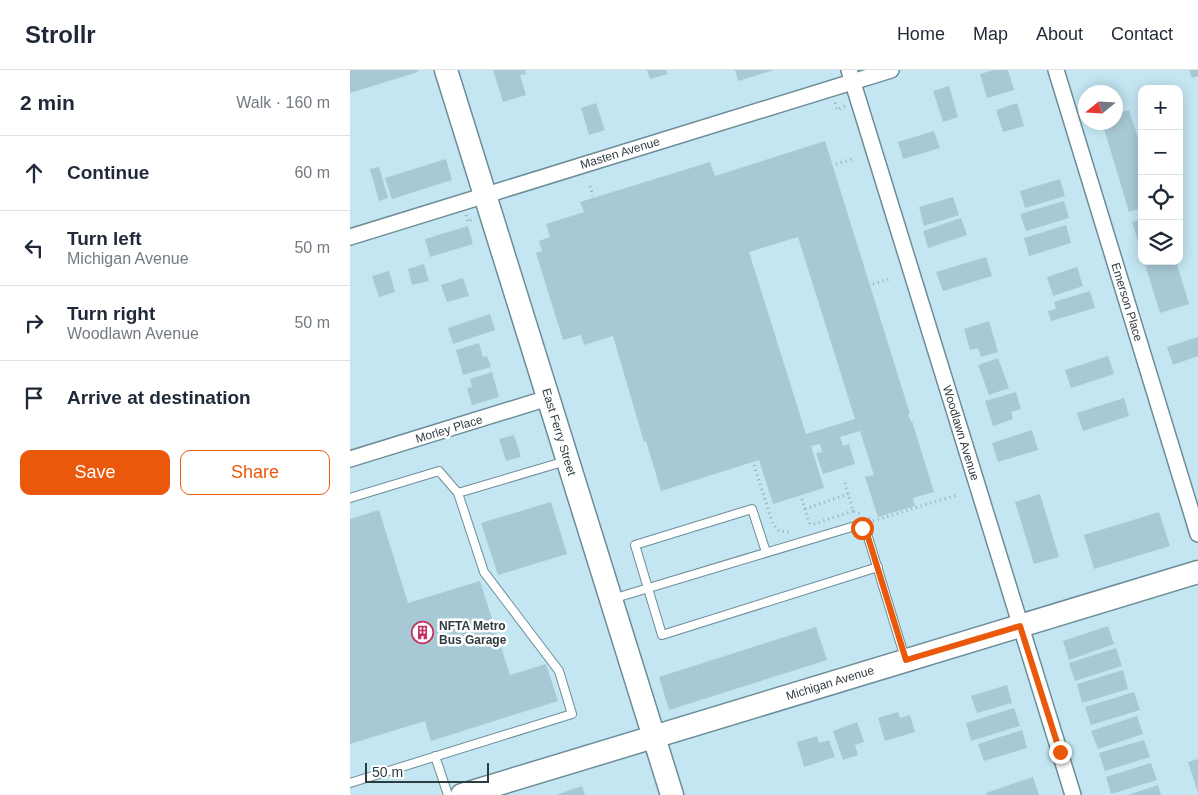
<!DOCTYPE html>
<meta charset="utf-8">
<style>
:root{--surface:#fff;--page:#f6f6f7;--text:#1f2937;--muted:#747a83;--line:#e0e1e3;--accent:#ea580c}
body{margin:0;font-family:Arial,sans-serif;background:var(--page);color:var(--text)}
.controls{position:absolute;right:15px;top:15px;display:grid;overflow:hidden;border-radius:10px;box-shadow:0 2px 12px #0003}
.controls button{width:45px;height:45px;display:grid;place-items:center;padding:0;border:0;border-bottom:1px solid var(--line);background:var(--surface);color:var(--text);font:25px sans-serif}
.compass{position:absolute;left:728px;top:15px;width:45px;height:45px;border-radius:50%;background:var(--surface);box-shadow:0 2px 12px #0003;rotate:252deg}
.scale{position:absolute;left:15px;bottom:12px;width:124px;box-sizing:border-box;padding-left:5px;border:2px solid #2e3c41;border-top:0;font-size:14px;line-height:18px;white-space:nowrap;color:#2e3c41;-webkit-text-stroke:4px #fff;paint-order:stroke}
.stop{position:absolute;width:15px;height:15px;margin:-11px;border:4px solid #ea580c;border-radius:50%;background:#fff}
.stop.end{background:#ea580c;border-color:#fff;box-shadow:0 1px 5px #0008}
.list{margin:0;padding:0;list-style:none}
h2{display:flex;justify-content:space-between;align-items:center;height:65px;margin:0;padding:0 20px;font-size:21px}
h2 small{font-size:16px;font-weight:400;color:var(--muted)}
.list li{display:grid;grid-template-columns:32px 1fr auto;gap:15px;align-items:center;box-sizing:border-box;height:75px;padding:0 20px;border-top:1px solid var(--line)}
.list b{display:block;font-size:19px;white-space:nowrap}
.list p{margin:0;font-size:16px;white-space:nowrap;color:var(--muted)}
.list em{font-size:16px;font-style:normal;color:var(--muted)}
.actions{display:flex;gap:10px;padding:15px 20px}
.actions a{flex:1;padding:11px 0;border:1px solid var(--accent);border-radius:10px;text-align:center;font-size:18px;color:var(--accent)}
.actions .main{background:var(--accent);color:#fff}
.icon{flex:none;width:28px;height:28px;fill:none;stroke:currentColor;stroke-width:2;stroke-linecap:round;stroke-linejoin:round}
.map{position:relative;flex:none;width:848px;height:725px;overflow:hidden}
header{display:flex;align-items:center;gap:30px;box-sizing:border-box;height:70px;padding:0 25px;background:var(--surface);border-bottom:1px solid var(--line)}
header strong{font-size:24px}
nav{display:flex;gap:28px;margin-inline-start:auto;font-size:18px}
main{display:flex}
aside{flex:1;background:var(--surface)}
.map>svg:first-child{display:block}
</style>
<header>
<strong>Strollr</strong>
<nav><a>Home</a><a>Map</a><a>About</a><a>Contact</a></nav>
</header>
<main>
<aside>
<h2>2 min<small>Walk · 160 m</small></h2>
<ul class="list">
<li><svg class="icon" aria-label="ahead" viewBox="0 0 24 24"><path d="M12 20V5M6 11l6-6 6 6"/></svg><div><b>Continue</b></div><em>60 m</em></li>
<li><svg class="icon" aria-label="left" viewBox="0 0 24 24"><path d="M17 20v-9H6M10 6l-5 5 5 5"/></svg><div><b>Turn left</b><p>Michigan Avenue</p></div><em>50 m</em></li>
<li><svg class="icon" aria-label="right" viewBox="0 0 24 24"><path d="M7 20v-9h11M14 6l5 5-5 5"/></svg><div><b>Turn right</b><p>Woodlawn Avenue</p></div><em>50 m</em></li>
<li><svg class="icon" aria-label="arrive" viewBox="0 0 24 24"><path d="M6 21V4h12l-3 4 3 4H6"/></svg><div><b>Arrive at destination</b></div></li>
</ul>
<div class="actions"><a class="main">Save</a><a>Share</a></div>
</aside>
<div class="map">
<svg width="848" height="725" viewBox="0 0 848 725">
<rect width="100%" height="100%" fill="#c3e6f2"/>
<path fill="#a7c9d5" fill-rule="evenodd" d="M0,0h67l1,2 -68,21z
M143,0h32l1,4 -6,1 6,20 -23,7z
M297,0h19l2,4 -18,5z
M385,0h39l-36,11z
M644,0h14l6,20 -27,8 -7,-24z
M839,0h9v6l-6,2z
M599,16l9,31 -15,5 -10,-31z
M246,33l9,27 -16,5 -8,-27z
M667,33l7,23 -21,6 -7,-22z
M779,40l13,40v58l-13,4 -27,-90h14v-8z
M584,61l6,17 -37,11 -5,-17z
M475,71l85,273h-2l3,8 1,-1 22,71 -21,6 2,8 -37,11 -13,-40 9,-2 -14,-44 -20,6 3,9 6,-2 6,20 -32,10 -7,-21 6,-1 -2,-8 -9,2 13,42 -51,16 -14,-44 -98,31 -15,-50 -2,1 -31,-106 -29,9 -3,-10 -18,5 -27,-87 6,-2 -3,-10 11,-4 -4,-13 38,-12 -4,-10 130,-40 5,14zM448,167l57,182 -49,15 -57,-182z
M96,89l6,21 -60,19 -7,-21z
M29,97l9,31 -9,3 -9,-32z
M710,109l5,17 -40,12 -5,-17z
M603,127l6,18 -35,11 -5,-19z
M714,131l5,17 -43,13 -6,-17z
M611,148l6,17 -39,13 -5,-17z
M792,149v32h-1l-9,-29z
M716,155l5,18 -42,13 -5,-18z
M118,156l5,18 -43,13 -5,-18z
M636,187l6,19 -49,15 -7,-19z
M794,191h32l13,43 -29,9z
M74,194l5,17 -17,4 -4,-16z
M727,197l6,19 -30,10 -6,-19z
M39,201l6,21 -16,5 -7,-21z
M113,208l6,18 -22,6 -6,-17z
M740,221l5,17 -44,13 -3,-10 8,-2 -2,-7z
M140,244l5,16 -42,14 -5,-16z
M639,251l9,31 -17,5 -3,-9 -8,2 -6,-21z
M848,267v19l-25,9 -6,-18z
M129,273l4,14 4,-1 4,11 -28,8 -7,-25z
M758,286l6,18 -43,14 -6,-18z
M648,288l11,30 -20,7 -11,-30z
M142,302l7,25 -27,8 -5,-17 5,-1 -2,-8z
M666,322l5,17 -10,3 2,7 -20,7 -8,-25z
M774,328l5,18 -46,15 -6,-18z
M682,360l6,20 -40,12 -6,-19z
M164,365l7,22 -15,4 -7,-22z
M690,424l19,63 -25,7 -19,-62z
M201,432l16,52 -69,21 -17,-52z
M29,440l29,93 72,-22 30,94 36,-11 12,37 -127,40 -6,-20 -75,23v-225z
M809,442l11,34 -76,23 -10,-34z
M758,556l6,18 -45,16 -6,-19z
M466,557l11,33 -158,50 -10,-33z
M766,578l6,18 -47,15 -6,-18z
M773,600l5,19 -46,14 -5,-19z
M657,615l5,18 -35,10 -6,-17z
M784,622l6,18 -49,15 -6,-18z
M664,638l6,18 -49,15 -5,-18z
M548,642l2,6 10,-3 5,17 -30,9 -7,-23z
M787,646l6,18 -45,15 -7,-18z
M507,652l7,20 -9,3 3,10 -15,5 -10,-29z
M672,660l5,18 -43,13 -6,-17z
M467,666l2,7 10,-3 6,17 -31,10 -7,-25z
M794,670l6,17 -45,14 -6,-18z
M848,689v34l-10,-31z
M801,693l6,17 -46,14 -5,-17z
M683,707l6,18h-52l-1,-2z
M808,715l3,10h-33z
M232,716l3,9h-29z"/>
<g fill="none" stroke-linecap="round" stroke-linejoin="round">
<defs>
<path id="lane" d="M108,423l108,-32
M0,428l89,-27 19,22 26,79 75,99 13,43 -222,69
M416,482l-14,-43 -117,36 27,90 216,-68
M262,529l243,-73 7,3 6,8 37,121
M85,686l13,39"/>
<path id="street" d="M499,0l224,725
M706,0l142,464
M0,167l541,-167
M0,389l198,-61"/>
<path id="secondary" d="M96,0l226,725
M112,725l736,-223"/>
</defs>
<use href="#lane" stroke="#6c8d98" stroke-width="10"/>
<use href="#street" stroke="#6c8d98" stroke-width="18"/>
<use href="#secondary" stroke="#6c8d98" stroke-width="25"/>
<path stroke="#91adb7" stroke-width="3" stroke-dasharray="1 4" stroke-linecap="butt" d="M485,33l2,7 8,-4
M486,94l16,-5
M240,116l3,10
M116,145l2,7 6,-4
M523,214l16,-5
M404,395l19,59 6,7 10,1
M495,413l8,28 9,3
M452,429l8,27
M455,439l43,-15
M519,448l4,3 84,-26
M464,454l39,-13"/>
<use href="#lane" stroke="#fff" stroke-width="8"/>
<use href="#street" stroke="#fff" stroke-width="15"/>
<use href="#secondary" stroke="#fff" stroke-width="22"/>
</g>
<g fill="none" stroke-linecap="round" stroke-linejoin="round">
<path stroke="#ea580c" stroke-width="6" d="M512,458l6,9 38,123 114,-34 40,126"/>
</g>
<defs>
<symbol id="building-ring" viewBox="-11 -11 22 22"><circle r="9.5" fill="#fff" stroke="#c13360" stroke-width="1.5"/><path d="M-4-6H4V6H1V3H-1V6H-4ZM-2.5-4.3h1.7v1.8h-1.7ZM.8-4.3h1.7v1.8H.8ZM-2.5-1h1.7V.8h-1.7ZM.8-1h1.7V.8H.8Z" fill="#c13360"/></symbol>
</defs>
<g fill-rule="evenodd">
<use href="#building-ring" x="60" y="550" width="25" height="25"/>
</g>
<g text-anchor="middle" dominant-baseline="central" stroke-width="5" stroke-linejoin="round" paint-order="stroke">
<g font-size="12" fill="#2e3c41" stroke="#fff">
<text transform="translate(270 83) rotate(-17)">Masten Avenue</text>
<text transform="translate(777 232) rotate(73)">Emerson Place</text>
<text transform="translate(99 359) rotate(-17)">Morley Place</text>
<text transform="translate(209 362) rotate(73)">East Ferry Street</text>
<text transform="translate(611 363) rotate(73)">Woodlawn Avenue</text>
<text transform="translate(480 613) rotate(-17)">Michigan Avenue</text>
</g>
<g font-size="12" font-weight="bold" fill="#2e3c41" stroke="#fff" text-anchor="start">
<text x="89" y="556">NFTA Metro<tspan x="89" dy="14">Bus Garage</tspan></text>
</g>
</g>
</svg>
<div class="controls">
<button>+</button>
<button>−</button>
<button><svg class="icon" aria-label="locate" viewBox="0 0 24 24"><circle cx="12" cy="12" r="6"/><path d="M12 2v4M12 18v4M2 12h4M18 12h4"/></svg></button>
<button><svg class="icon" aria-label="layers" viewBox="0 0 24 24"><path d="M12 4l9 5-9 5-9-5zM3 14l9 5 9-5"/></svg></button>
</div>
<svg class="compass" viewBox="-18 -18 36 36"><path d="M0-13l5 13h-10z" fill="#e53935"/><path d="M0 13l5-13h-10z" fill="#747a83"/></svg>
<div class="scale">50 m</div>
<div class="stop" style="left:512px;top:458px"></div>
<div class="stop end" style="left:710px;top:682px"></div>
</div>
</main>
